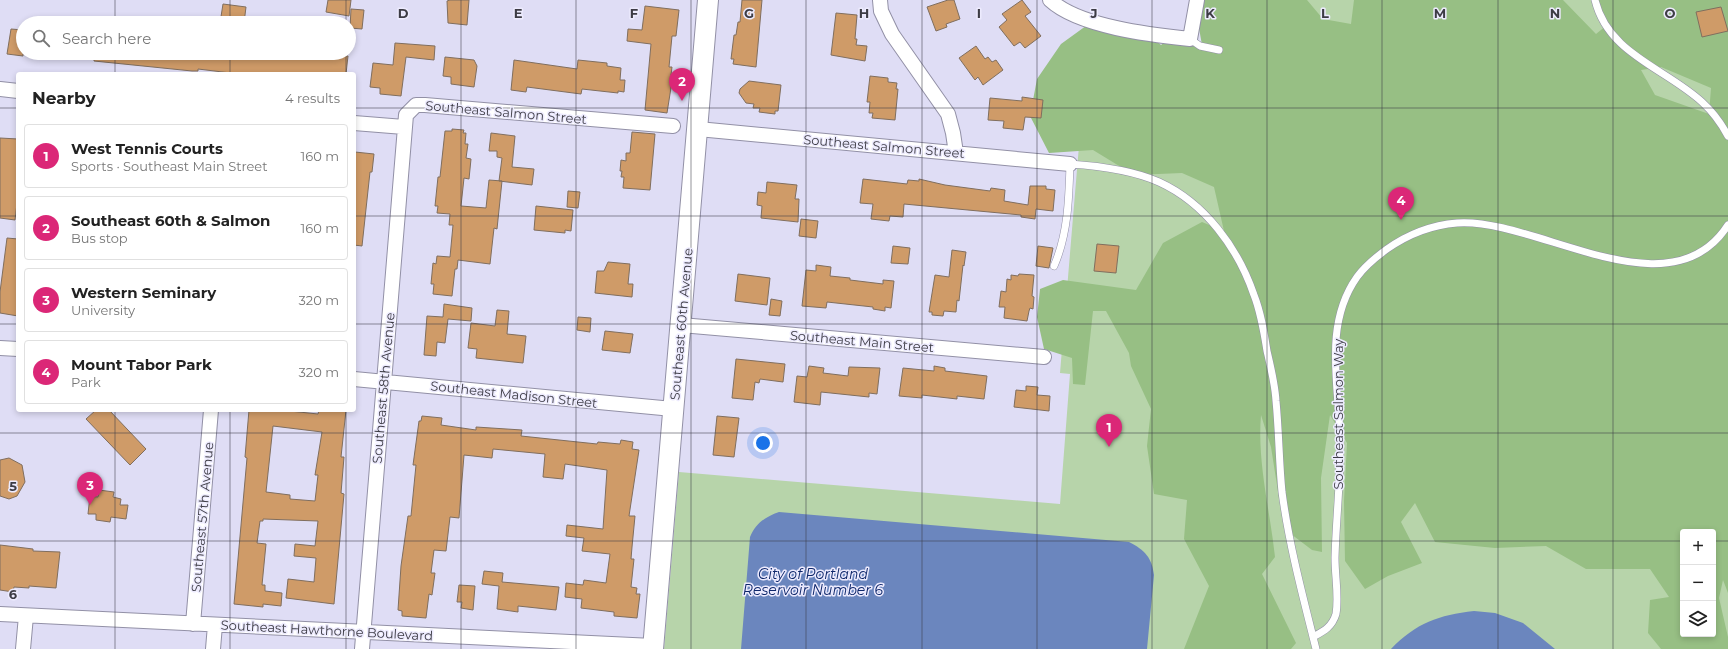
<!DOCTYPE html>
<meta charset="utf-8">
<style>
:root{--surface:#fff;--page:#f6f6f6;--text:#222;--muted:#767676;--line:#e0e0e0;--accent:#db2777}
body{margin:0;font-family:Montserrat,sans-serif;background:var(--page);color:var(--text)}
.controls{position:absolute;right:12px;bottom:12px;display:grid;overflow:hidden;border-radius:4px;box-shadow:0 2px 6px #0003}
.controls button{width:36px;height:36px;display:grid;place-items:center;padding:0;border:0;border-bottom:1px solid var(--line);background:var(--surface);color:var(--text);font:20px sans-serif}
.you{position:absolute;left:763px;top:443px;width:14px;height:14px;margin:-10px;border:3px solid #fff;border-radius:50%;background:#1a73e8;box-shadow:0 0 0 6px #1a73e833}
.badge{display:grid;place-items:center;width:26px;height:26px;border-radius:50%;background:var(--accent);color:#fff;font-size:13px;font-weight:700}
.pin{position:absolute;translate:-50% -33px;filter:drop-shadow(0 1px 2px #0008)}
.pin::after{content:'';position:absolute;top:21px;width:14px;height:12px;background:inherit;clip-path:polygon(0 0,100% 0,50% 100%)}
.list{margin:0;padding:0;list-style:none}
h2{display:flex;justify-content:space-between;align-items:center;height:52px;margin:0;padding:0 16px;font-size:17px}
h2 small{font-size:13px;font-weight:400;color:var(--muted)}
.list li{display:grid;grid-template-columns:26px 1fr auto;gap:12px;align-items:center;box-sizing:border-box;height:64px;margin:0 8px 8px;padding:0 8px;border:1px solid var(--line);border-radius:4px}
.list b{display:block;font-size:15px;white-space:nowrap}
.list p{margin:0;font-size:13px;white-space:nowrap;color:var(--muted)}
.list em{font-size:13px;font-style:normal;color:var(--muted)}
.icon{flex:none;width:22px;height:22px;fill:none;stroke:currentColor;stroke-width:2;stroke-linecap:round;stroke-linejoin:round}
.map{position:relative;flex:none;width:1728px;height:649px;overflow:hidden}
.search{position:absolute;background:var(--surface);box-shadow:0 2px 6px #0003;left:16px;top:16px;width:340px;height:44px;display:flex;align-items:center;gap:10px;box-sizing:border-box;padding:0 14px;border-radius:22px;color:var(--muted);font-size:15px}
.panel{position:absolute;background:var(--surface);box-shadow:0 2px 6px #0003;left:16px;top:72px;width:340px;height:340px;border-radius:4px}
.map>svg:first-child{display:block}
</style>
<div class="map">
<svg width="1728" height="649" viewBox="0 0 1728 649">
<rect width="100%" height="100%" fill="#dfddf5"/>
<path fill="#b7d4aa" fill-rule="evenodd" d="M1226,0h502v649h-1064l15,-177 381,32 10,-130 -10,-1 28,-335 126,26zM1683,532h30v102h-30z"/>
<path fill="#97bf84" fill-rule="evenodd" d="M1194,0h113l16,19 28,5 3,-24h209l33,34 11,-9 -13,-25h134v593l-5,-13 -4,18 9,39v12h-67l-13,-16 2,-33 19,-3 -19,-28h-64l-40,-23 -51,2 -60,-6 -20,-39 -14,19 21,41 -34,13 -23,13 -20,-28 -1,-60 3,-58 -17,-28 -9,63 1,74 -10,-2 -21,-16 -12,-36 -8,-51 -10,-32c-4,47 9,95 14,142l-13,17 34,69 -5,6h-107l25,-63 -25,-47 3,-39 -33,-6 -7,-48 4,-37 -20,-43 -2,-13 -23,-42h-13l-8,74 -12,-1 -1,-26 -28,-9 -7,-32 3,-28 23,-9 73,10 27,-47 39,-21 22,9 -10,-44 -32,-14 -48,2 -41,-25 -44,3 -19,-37 7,-37 24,-35 29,-21 52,5 19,17 13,-10 28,10zM1661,67l50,21 -2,26 -54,-19 -14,-25zM1683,532h30v102h-30z"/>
<path fill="#6b86be" d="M779,512l350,30c16,8 23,16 25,33l-7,74h-406l9,-112c6,-14 15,-20 29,-25z
M1474,611l21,2 28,10 32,26h-164c25,-26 48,-34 83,-38z"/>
<path fill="#cf9b68" stroke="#806e5e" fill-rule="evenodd" d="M328,0h23l-2,16 -23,-4z
M450,0h19l-2,25 -19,-2 -1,-22z
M742,0h20l-6,67 -23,-3 1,-5h-3l3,-24h2l2,-13h2z
M948,0h6l6,19 -14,5 1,3 -11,4 -9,-24z
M1022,0l9,12 -6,4 16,20 -16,12 -5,-6 -6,4 -15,-19 8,-7 -5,-6z
M223,4l23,3 -2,16h-24z
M645,6l34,4 -3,26h-4l-3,31h3l-1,8h2l-6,38 -22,-3 6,-66 -24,-3 1,-12 14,1z
M1721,7l7,24 -26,6 -6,-25z
M351,9l13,1 -2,19 -12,-1z
M836,13l21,2 -2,24h2l-1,6 11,1 -2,15 -34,-6z
M11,29l12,1v26l-16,-2z
M395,43l40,3 -1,14 -28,-3 -5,39 -21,-2v-6l-10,-1 3,-24 20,2z
M976,46l9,13 3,-2 4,5 4,-2 7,10 -20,15 -5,-8 -3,3 -16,-22z
M94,53h138l49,6 1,-6 37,4 1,-4 28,3 -2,18h-107l-41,-5v2h-6l-98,-10z
M445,57l29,3 3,6 -3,21 -23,-3v-7l-8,-1z
M514,60l63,9 1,-9 29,3v3l14,2 -1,12h5l-1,12 -6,-1v2l-36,-4 -1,5 -54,-7 -1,5 -15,-2z
M870,76l18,2v4l9,1 -1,6h2l-3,31 -23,-2 1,-5h-4l1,-11h-3z
M749,81l32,4 -3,26h-3v3l-16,-2 1,-4h-7l1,-4 -8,-1 -7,-10 1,-4z
M1022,97l21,3 -2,18 -16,-1 -2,13 -20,-2 1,-7 -16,-1 2,-22 32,3z
M452,129l12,1 -1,3h3l-1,11h3l-2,14 5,1 -2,20 -5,-1 -3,28 25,2 3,-28 13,1 -5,48 -3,-1 -4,36 -32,-4 -1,9h-2l-3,27 -19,-2 1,-10h-3l2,-21 3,1 1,-8 13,1 3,-32h-4l1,-11 -13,-1 1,-7h-3l3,-29h2l5,-46h7z
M632,132l23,2 -5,56 -27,-2 1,-11h-3l1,-6h-2l1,-11 5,1v-8h4z
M491,133l24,3 -3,31 22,2 -2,16 -33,-4 3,-23 -5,-1v-6h-8z
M0,138l18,1v56l-3,25 -15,-2z
M355,152l19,2 -2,18h-2l-8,74 -8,-1z
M863,179l44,5 1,-4 11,1v-2l26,6 45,6 1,-3 14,2 -1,11 24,4 2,-19h16v3l9,1 -2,21 -17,-2 -1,10 -14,-2v-2l-117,-11 -1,13 -13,-1 -1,5 -18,-2 2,-15 -13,-1z
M767,182l30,3 -2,14h4l-1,23 -37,-4 1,-12 -5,-1 1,-13 8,1z
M568,191l12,1 -2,16 -11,-1z
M536,206l37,4 -2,21 -6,-1v3l-31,-3z
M801,219l17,2 -2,17 -17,-2z
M7,238l11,1v77l-18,-3v-21z
M1097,244l22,2 -3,27 -22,-2z
M893,246l17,2 -2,16 -17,-1z
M1038,246l15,2 -4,20 -13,-2z
M952,250l14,2 -2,14 -1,-1 -4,36 -2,-1 -1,12 -12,-1 -1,5 -11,-1v-3h-3l6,-37 14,2z
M608,262l22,2 -2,20h5l-1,13 -37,-4 2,-22h7z
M816,265l15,2 -1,9 20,2v2l33,4v-4l11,1 -3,27 -6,-1v4l-12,-2v-2l-46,-5 -1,6 -24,-2 4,-36 10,1z
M738,274l32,4 -3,27 -32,-4z
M1019,274l15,1 -2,21 2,1 -1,12 -3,-1 -1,3 -2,10 -23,-3 1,-11h-6l2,-16 5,1 1,-13 4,1v-5l7,1z
M771,299l11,2 -2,15 -11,-1z
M444,304l28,4 -1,13 -23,-2 -3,24 -8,-1 -1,14 -12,-1 3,-39 16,1z
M497,310l12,1 -2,23 19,2 -3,27 -47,-5 1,-9 -9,-1 3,-25 24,3z
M578,317l13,1 -1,14 -13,-2z
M605,331l28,3 -3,19 -28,-3z
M736,359l49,5 -2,18 -23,-3 -1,4 -4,-1 -2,18 -21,-2z
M809,366l15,2 -1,5 25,3 1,-9 31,1 -3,26 -8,-1v4l-48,-5 -1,13 -26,-3 3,-26 10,1z
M934,366l11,2v3l42,5 -3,23 -27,-3v3l-35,-4v3l-23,-2 4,-28 31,3z
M1026,386l12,1 -1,8 13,1 -1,15 -35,-4 2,-17 10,1z
M96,410h13l37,39 -16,16 -44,-46z
M249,410h31l38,4 1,-4h27l-5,47h3l-3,36 3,1 -10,110 -48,-6 2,-19 26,3 2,-24 -22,-2 1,-12 20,2 3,-25 -55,-2v2h-3l-3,22 9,1 -4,41h3v6l17,2 -1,13 -18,-2v3l-29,-3 13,-146 -2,-1zM273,426l49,6 -7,43h3l-3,26 -25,-2v-4l-24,-3z
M422,416l20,2 -1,7 35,5v-3l46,3 -1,6 76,8 1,-2 22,2 1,-4 12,2 -1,7 7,1 -10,66h6l-3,31 -1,12h3l-3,28 6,1 -1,6h4l-3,24 -23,-2v-4l-33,-4 1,-9 -17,-2 1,-14 17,2 1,-5 22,3 4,-29 -28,-3 2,-13 -18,-2 1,-11 36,4 4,-59 -42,-6 -2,15 -20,-2 2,-23 -52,-5 -1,9 -28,-3 -5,63 -9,-1 -4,34 -12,-1 -3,23h4l-3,22 -3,-1 -3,24 -24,-2v-5l-4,-1 3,-44 7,-50h3l5,-51h-3l6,-44h2z
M717,416l22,2 -5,39 -21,-2z
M9,458l13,7 3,17 -8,14 -8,3 -9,-3v-36z
M99,490l15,2 -1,5 8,2 -1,6h8l-2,14 -15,-2 -1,5 -14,-2v-6h-8l2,-18 8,1z
M0,545l33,4v2l27,1 -4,36 -27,-2v2l-15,-1 -1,5 -13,-2z
M484,571l19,2 -1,9 57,5 -3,23 -38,-4v6l-21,-3 2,-23 -17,-2z
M459,585l16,1 -2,24 -12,-2 1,-6h-5z"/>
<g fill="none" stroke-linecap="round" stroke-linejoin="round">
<defs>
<path id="service" d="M1595,0c13,54 70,68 107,102 11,10 19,21 26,34
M1190,39l10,7 19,4
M1054,266c14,-32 15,-68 16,-102 30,2 62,6 89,18 46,21 79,66 95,113 7,18 10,37 13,56 4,17 8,33 9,50 3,31 3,61 6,91 7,53 21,105 34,157
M1313,637c11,-6 19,-10 23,-23 3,-18 -1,-37 -1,-56 1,-40 6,-80 5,-120 -1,-53 -17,-113 17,-161 8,-11 19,-20 30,-28 20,-14 45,-24 70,-26 79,-6 213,93 271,2"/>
<path id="minor" d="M880,0l1,11 11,23 56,80 5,19 3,20
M1050,0c29,27 102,35 140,39l7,-39
M0,89l18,2
M354,123l50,4
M698,129l372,35
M681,325l363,32
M0,348l18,1
M354,379l319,30
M0,614l653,32
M193,624l18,-214
M23,649l3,-33
M213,649l2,-24
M362,649l44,-534 10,-10h9l248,21"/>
<path id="secondary" d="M653,649l55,-649"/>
</defs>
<use href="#service" stroke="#9290a6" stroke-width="8"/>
<use href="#minor" stroke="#9290a6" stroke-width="16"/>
<use href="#secondary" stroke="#9290a6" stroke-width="22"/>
<use href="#service" stroke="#fff" stroke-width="7"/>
<use href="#minor" stroke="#fff" stroke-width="14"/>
<use href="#secondary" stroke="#fff" stroke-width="20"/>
</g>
<path fill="none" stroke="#3d3c45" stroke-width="1" stroke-opacity="0.55" d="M115,0v23M230,0v23M346,0v23M461,0v649M576,0v649M691,0v649M806,0v649M922,0v649M1037,0v649M1152,0v649M1267,0v649M1382,0v649M1498,0v649M1613,0v649M115,53v21M230,53v21M346,53v21M0,108h18M354,108h1374M0,216h18M354,216h1374M0,324h18M354,324h1374M115,410v239M230,410v239M346,410v239M0,433h1728M0,541h1683M1713,541h15"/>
<g text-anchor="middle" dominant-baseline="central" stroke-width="3" stroke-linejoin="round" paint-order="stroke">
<g font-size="13" fill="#3d3c45" stroke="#edebfe">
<text transform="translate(506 112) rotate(5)">Southeast Salmon Street</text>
<text transform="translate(884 146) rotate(5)">Southeast Salmon Street</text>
<text transform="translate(681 324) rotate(-85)">Southeast 60th Avenue</text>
<text transform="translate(862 341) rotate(5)">Southeast Main Street</text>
<text transform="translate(383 388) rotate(-85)">Southeast 58th Avenue</text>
<text transform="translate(514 394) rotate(6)">Southeast Madison Street</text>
<text transform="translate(1338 414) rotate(-90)">Southeast Salmon Way</text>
<text transform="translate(202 517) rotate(-85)">Southeast 57th Avenue</text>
<text transform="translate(327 630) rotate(3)">Southeast Hawthorne Boulevard</text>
</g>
<g font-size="14" font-style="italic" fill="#0e276b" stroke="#edebfe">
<text x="813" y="574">City of Portland<tspan x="813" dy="16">Reservoir Number 6</tspan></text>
</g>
</g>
<g font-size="13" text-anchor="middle" font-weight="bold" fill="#3d3c45" stroke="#edebfe" stroke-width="3" stroke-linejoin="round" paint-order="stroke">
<text x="403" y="18">D</text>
<text x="518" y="18">E</text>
<text x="634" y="18">F</text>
<text x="749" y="18">G</text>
<text x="864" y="18">H</text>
<text x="979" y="18">I</text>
<text x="1094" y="18">J</text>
<text x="1210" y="18">K</text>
<text x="1325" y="18">L</text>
<text x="1440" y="18">M</text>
<text x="1555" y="18">N</text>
<text x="1670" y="18">O</text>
<text x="13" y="491">5</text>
<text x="13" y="599">6</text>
</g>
</svg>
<div class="controls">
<button>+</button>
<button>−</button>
<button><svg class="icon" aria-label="layers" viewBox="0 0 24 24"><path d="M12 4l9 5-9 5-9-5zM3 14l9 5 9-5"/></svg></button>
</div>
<div class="you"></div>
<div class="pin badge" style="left:1109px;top:447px">1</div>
<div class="pin badge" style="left:682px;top:101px">2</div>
<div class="pin badge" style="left:90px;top:505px">3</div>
<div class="pin badge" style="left:1401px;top:220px">4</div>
<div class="search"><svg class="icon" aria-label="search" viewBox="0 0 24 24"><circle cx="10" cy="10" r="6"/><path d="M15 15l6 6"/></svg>Search here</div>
<section class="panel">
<h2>Nearby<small>4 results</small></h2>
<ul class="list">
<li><span class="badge">1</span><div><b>West Tennis Courts</b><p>Sports · Southeast Main Street</p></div><em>160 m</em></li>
<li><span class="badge">2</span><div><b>Southeast 60th &amp; Salmon</b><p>Bus stop</p></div><em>160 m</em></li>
<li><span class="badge">3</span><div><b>Western Seminary</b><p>University</p></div><em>320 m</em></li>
<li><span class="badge">4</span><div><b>Mount Tabor Park</b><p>Park</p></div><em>320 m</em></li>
</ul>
</section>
</div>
